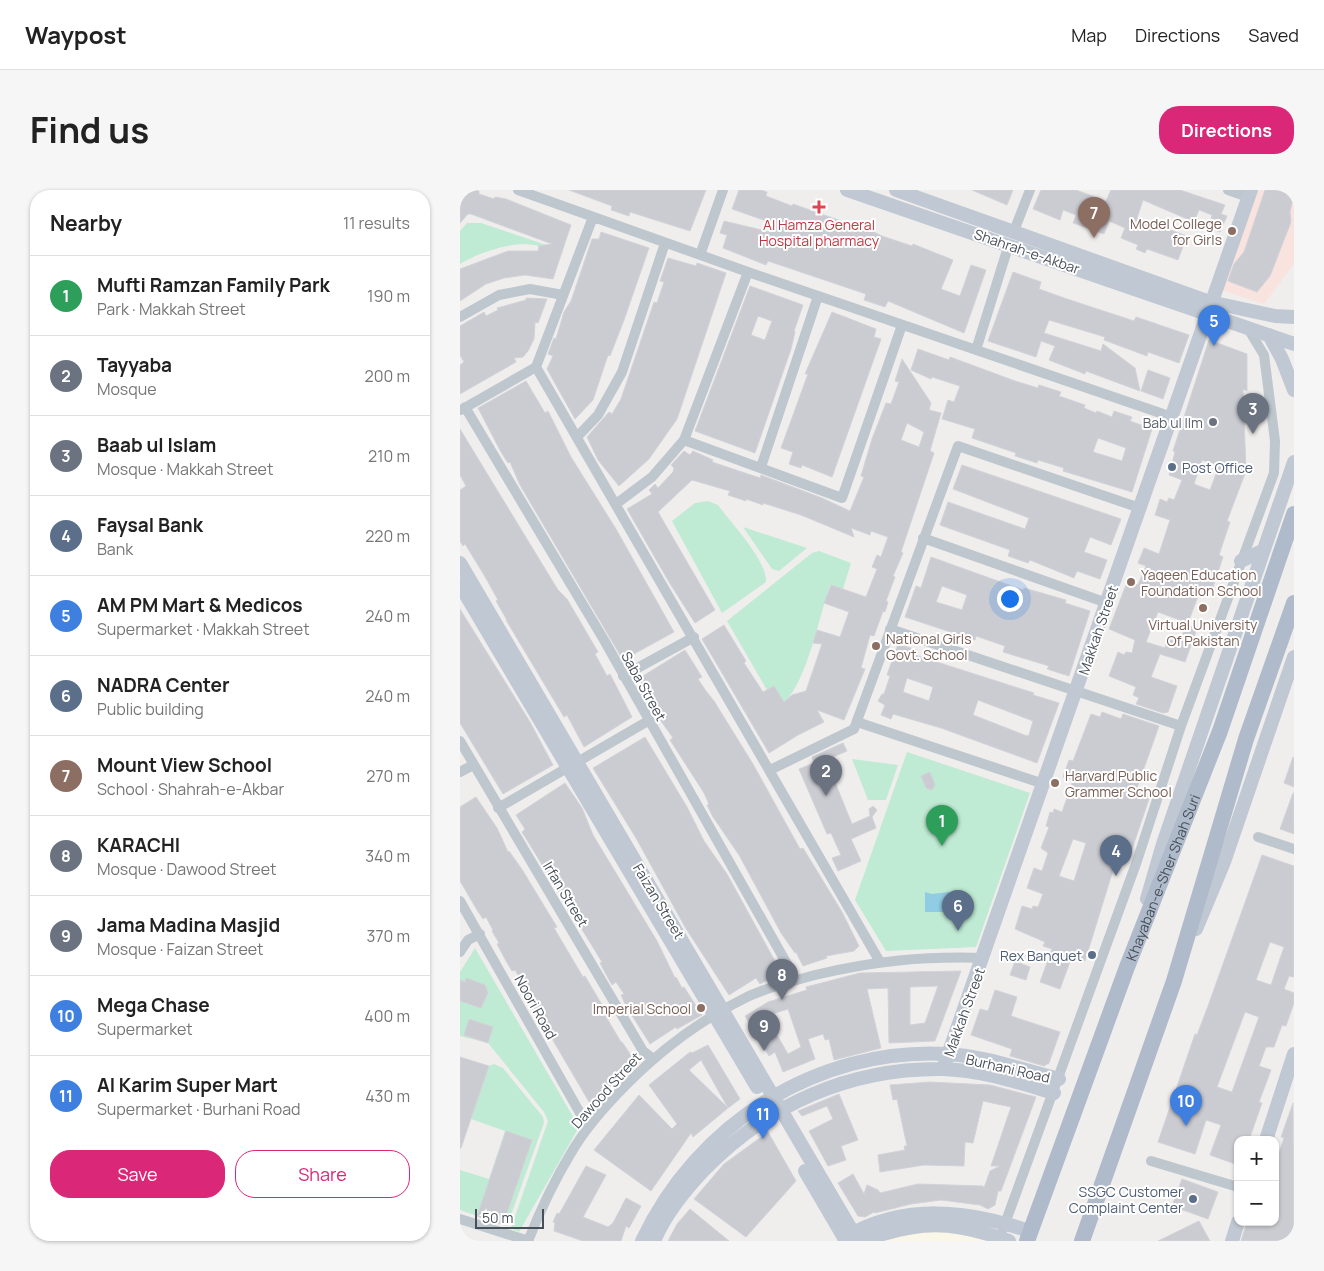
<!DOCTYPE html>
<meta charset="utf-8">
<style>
:root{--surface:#fff;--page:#f6f6f6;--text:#222;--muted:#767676;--line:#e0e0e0;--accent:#db2777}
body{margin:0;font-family:Manrope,sans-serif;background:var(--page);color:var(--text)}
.controls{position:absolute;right:15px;bottom:15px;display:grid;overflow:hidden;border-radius:10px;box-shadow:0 1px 4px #0004}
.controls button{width:45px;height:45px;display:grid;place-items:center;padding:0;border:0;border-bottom:1px solid var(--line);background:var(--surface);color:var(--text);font:25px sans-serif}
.scale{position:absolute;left:15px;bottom:12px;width:69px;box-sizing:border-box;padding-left:5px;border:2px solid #474f59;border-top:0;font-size:14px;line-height:18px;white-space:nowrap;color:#474f59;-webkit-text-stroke:4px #fff;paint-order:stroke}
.you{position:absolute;left:549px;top:408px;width:18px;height:18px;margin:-12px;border:4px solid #fff;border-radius:50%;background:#1a73e8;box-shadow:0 0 0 8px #1a73e833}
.badge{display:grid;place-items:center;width:32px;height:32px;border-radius:50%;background:var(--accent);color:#fff;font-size:16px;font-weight:700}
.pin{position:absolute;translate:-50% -41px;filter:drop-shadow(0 1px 2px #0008)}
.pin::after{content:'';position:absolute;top:26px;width:18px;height:15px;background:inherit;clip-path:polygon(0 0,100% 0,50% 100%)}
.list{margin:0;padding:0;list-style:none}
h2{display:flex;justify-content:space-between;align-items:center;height:65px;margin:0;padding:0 20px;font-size:21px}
h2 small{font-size:16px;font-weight:400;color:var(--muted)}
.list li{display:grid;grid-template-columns:32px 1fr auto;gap:15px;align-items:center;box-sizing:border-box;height:80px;padding:0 20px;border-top:1px solid var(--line)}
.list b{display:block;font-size:19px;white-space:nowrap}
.list p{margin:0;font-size:16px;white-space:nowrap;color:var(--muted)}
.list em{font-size:16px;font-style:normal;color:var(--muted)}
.actions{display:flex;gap:10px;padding:15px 20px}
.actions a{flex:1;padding:11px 0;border:1px solid var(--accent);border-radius:20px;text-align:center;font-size:18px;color:var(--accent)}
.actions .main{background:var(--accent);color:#fff}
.map{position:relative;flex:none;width:834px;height:1051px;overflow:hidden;border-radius:20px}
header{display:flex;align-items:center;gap:30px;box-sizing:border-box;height:70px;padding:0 25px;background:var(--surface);border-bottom:1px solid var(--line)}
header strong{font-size:24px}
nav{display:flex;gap:28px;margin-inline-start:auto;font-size:18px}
.intro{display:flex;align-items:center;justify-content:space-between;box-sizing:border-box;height:120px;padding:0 30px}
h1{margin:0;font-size:35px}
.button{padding:12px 22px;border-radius:20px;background:var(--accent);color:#fff;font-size:18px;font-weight:700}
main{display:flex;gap:30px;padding:0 30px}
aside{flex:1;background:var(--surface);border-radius:20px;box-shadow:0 1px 4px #0004}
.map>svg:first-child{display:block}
</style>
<header>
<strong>Waypost</strong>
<nav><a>Map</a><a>Directions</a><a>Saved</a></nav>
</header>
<div class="intro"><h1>Find us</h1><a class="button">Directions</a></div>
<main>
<aside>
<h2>Nearby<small>11 results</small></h2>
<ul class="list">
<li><span class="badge" style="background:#2e9e5b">1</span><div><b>Mufti Ramzan Family Park</b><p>Park · Makkah Street</p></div><em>190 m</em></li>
<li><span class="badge" style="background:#6b7280">2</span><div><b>Tayyaba</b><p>Mosque</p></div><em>200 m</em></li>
<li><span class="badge" style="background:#6b7280">3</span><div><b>Baab ul Islam</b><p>Mosque · Makkah Street</p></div><em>210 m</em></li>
<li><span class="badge" style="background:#5c6f8a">4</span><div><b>Faysal Bank</b><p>Bank</p></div><em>220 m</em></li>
<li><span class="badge" style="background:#3f7fe0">5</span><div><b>AM PM Mart &amp; Medicos</b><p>Supermarket · Makkah Street</p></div><em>240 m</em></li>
<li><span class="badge" style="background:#5c6f8a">6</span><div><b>NADRA Center</b><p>Public building</p></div><em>240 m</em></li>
<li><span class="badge" style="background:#8d6e63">7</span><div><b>Mount View School</b><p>School · Shahrah-e-Akbar</p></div><em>270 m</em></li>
<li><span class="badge" style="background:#6b7280">8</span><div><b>KARACHI</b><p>Mosque · Dawood Street</p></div><em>340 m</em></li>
<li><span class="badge" style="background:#6b7280">9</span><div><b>Jama Madina Masjid</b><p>Mosque · Faizan Street</p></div><em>370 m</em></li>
<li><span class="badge" style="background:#3f7fe0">10</span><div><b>Mega Chase</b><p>Supermarket</p></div><em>400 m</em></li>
<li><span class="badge" style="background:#3f7fe0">11</span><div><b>Al Karim Super Mart</b><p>Supermarket · Burhani Road</p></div><em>430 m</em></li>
</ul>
<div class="actions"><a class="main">Save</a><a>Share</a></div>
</aside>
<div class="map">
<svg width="834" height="1051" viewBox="0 0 834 1051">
<rect width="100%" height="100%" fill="#f0eeed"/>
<path fill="#faf6e8" d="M476,1035l66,16h-130z"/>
<path fill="#f8e3df" d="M799,0h35v74l-30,40 -43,-14z"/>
<path fill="#bfead3" d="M7,33h14l77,26c-12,-1 -24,-5 -35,-5 -21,1 -45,9 -63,20v-33z
M248,311l10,4c13,18 49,55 48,77l-44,31 -50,-92 23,-18z
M283,337l64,21 -28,23 -7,-2z
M359,361l32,12 -8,26 -13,-4c-10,29 -24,99 -46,117l-17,-12 -40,-69 85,-68z
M447,562l123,41 -54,154 -90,4 -31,-51z
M392,569l46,6 -12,35h-18z
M15,758l104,179 -60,105 -8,-4 37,-107 -4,-9 -56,-69 -28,-7v-64z
M34,874l9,4 40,49 1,6 -37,103 -47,-16v-40l29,9 16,-48 -34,-12 18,-53z"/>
<path fill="#90cce3" d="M465,702l7,2 17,-2v20h-24z"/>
<path fill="#cbccd2" stroke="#d2d3d8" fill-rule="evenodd" d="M0,0h15l4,1v3l15,5 1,-2 11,2 65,26 -18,54 -28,-4 -21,3 -18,6 -26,17v-32l48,-18h30l1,-5 13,-2 -81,-30h-3l-8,9z
M109,0h137l-16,41 -60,-19 -1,4 -18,-6 1,-4z
M279,0h22l6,2 -1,4 26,10 1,-2 71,25v-2l18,9 30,10 1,-2 40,16 -12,29 19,7 11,-31 15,5 -22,63 -76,-32 -3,6 -21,-7 2,-6 -98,-33 -2,4 -43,-17 4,-13 -7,-2 4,-12 46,11 2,-9 -40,-14z
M512,0h41l-6,15z
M581,0h35l30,11 5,-11h69l45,15 -4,9 6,2 -7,16 -11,-5 3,-12 -13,-5 -5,12 -51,-22 -6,18 50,18 -9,24 -31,-11 -2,4 -9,-4 2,-4 -17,-7 4,-10 -16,-7 -5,13 -31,-11 3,-8 -13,-5 -3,10 -27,-11z
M805,0h29v4l-4,18 1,10 -21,54 -13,16 -29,-11 6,-17 10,-12z
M141,42l48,16 -25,72 -14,36 -2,-1 -15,45 -18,19 -28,-50 6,-13 -5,-2 6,-16 2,1 8,-27 7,-11 21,-62h7z
M208,68l28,8 1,-3 29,10 -49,146 -28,40 -30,27 -21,-26 -11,-23 22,-25 3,2 9,-15 33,-97 3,1 7,-21 -4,-1z
M553,82l28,10 -2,7 28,10 67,22 2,-4 53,18 -10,28 -31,-11 -1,4 -43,-16 1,-3 -56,-17 -5,13 57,18 2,-7 32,24 5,23 -54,-20 -1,3 -36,-14 6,-14 -14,-5 -5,16 -48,-16z
M290,96l53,19 -9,26 1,1 -4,17 -36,104 -60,-22zM298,126l14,5 -7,19 -14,-5z
M66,108l21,1 -9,24 -3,-1 -1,17 -6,12 -5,6 -9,1 2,4 -56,32v-29l4,-3 -4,-7v-29l24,-14 2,4 12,-6 -1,-2 29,-8z
M372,122l44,17 -2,8 7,2 -49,138 -30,-12 -1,3 -12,-4 4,-12 -12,-4 27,-74h-3z
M749,150l38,14v37l-4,-2 3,82 -19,50 3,1 -11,33 4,2 -11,33 -10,-4 -14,37 -30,-11 -12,30 19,6 3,-9 11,3 8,-18 10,5 -12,33 -25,-8 -9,23 26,9 -9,26 -5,1 -27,-9 3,-6 -6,-3 3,-8 -27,-11 9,-24 6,3 2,-3 6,1 3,-13 -26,-11 17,-44 7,3 2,-4 3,1 8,-19 -8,-3 6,-15 15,6 11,-34 -15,-5 5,-16 7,3 2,-4 5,2 8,-20 -13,-5 6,-23 -2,-1zM742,270l17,6 -9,24 -16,-6z
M458,159l31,11 1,-3 11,4 54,20 23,7 1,-3 22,7 -2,4 26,9 -1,3 12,5 1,-2 15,6 2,-6 18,6 -2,4 22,8 -20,63 -69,-21 1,-3 -26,-8 -1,3 -22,-7 1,-3 -44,-15 3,-9 -33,-10 6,-19 6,2 6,-16 -28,-9 -1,2 -20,-9zM638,248l28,10 -4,13 -29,-9z
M442,169l29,44 -2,7 12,3 -11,38 4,2 -33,99 2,1 -10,23 2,1 -9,24 2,1 -3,10 -2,-1 -9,25 -4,-1 -9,33 4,1 -21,51 -27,-10 7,12 -26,13 -29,18 -67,-114 22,-14 22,36 -2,2 19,29 11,-6 10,16 8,-7 14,-4 16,-47 -9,-1 4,-13 23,7 9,-25 -25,-9 7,-18 35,12 11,-28 -5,-2 5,-12 4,2 7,-20 -17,-6 -1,4 -19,-7 3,9 -53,-22 -38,-12v2l-17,-6v2l-18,-6 2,-4 -38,-11 -34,32 57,98 -20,13 -26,-41 -42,-73 25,-15 -3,-4 6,-6 3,4 15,-16 1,-4 -3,-3 13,-14 6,4 3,-4 20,9 -1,2 48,16 1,-3 61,23 28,13 14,-34 -3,-1 11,-37 14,-36 5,1 8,-22 -4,-1zM447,233l17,9 -5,15 -18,-7z
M688,180l22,8 -7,21 -22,-8z
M66,191l19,32 3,-2 23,46 45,72 58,103 -51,28 -103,-175 -10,-23 -2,1 -7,-11 -23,-44z
M0,239l98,161 9,9 31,53 -3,2 12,22 3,-2 22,43 -48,30 -17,-32 -3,2 -58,-97h1l-11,-19 2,-1 -14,-25 -19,-31 -2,2 -3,-5v-51l6,-4 -6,-11z
M502,275l159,54 -10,26 -21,-8 -6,15 23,8 -7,19 -23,-8 -3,7 -44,-18 -2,3 -20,-7 2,-6 -70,-25 8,-23 77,27 4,-11 -76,-29z
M471,367l92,33 1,-2 42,12 -1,3 25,8 -21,65 -22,-7 2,-3 -46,-14 2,-6 -29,-10 -1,4 -70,-23 11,-31 5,2zM482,396l25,9 -5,15 -26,-8z
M0,419l70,113 23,43 -50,29 -43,-71z
M438,454l19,6 -2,5 119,38 -1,2 26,8 -22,60 -96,-35 -48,-14 -2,5 -10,-4 4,-10 -7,-4 4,-7h2l6,-18 -3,-1zM447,488l26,9 -4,14 -26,-9zM518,510l55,21 -4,14 -2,1 -54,-21z
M225,460l17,27 -4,2 8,12 8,10 39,63 47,85 3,-1 39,64 17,34 -5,5 -28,5 1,2 -24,8 -7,-14 -1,1 -14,-20 -42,-78 -26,-38 -6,-12 2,-1 -5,-11 -34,-53 3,-2 -29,-41 3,-2 -9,-16z
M642,522l19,7 2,-5 36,12 -22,62 14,5 -22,65 -11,-4 -33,107 -13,-5 -12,33 -20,-7 12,-33 -9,-3 2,-4 -30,-13 7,-23 10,3 1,-3 5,1 5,-13 -16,-6 7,-20 8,3 6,-18 -7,-5 8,-21 -3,-1 4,-14 3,1 1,-4 8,3 5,-14 6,-18 -10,-3 6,-17 4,1 18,-47 9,3zM613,649l13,4 -12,38 -15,-5z
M185,547l42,70 17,34 23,33 54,98 -21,12 -4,-6 -27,17 -44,-68 -49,-89 -43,-70z
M383,553l4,8 -21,9 26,64 18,-8 -1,-7 4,-3 4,4 -5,7 4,11 -25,11 10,22 -23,10 -6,-13 9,-3 -10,-22 -4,1 -28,-65 15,-6 -2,-6z
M833,567l1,1v29l-10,-4z
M470,582l5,13 -3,5 -6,-2 -5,-12z
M105,593l17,25 11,27 64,106 18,37 1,-1 6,11 2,-1 18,28 -25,14 -1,-2 -26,17 -24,-38 -5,-11 3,-1 -8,-12 -4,3 -4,-7 -8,-15 2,-1 -80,-130 3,-3 -9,-14z
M833,603h1v41l-14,-5z
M16,607l21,31 11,24 1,-1 14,20 26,43 8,13 -3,1 29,49 2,-1 13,22 6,10 -2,2 19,32h1l15,22 -23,19 -22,24 -72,-123 2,-2 -7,-12 -3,1 -6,-10 -9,-17 2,-1 -7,-12 1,-1 -7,-13 -3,2 -6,-9 -17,-29v-74z
M802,665l32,11v111l-5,-1 -5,13 10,4v10l-8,23 -4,-1 -8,22h-8l-7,19 12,4 -12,32 3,1 -13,37h-11v25l-28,-10 11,-30 -15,-5 -11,34 -37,-12 37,-108 2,1 11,-29zM810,752l14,5 -13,38 -15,-5zM785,822l14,5 -27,75 -15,-5z
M555,771l15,6 -4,13 -16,-5z
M501,781l-26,70 -46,2 -1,-55 -21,1 14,59 -47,12 -5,-21 -4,1 -2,-6 -15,5 7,20 -32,13 -8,-20 -6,4 -24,-40 23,-14 39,-12 -1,-3 54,-14zM478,796l-13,37 -15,2v-38zM328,819l13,38 -13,7 -22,-38z
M6,788l19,7 3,8 -7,15 -21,-7v-21l5,2z
M535,800l22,7 -6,19 49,16 -11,31 -5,3 -34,-10 2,-7 -41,-14 9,-26 8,2z
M9,829l24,8 -5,16 -24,-8z
M248,855l32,54 -12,9 -27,-48 -12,10 39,38 -35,29 -2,-4 -40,58 -57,-41 45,-55 33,34 5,-5 -28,-39 41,-33 2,1z
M0,867l29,9 -28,82h-1z
M469,892l61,3 46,12 -35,94h-3l-3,14 -7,4 -8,-4 -39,-5 -30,4 -36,9 -1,-1 -9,5 -7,-1 -20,-33 15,-9 11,20 3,-9 11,5 2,3 38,-9 65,2 1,2 6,-17 10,-5h-9l20,-59 -28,-6 -10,42 -8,-1 -1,24 -40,-1 -44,7 -2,-17 27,-5 -1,-4h3l-10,-47 -4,1 -3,-15z
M379,904l19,46 -17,6 5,14 -18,6 -19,-35 24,-12 -6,-13 -25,10 -4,-5z
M833,913l1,138h-53l6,-19h28v-57l9,-27 -3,-1z
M46,941l26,9 -29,85 -26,-9z
M308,942l28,49 -50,56 -52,-38 30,-35z
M126,976l20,9 -23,42 25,10 5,-4 13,-25 15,8 -12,22 -3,-2 -5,15h-38l-29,-10 1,-8 -2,-1 4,-9 2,1 3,-5z
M722,989l36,13 -10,27 -36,-13z
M230,1019l39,32h-61l9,-17z
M739,1031l11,20h-52z"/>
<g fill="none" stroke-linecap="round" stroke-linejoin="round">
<path stroke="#bfc7ce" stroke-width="10" d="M58,0l230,82 424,145
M768,0l20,7
M554,41l16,-41
M240,65l23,-65
M0,127l39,-22 31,-6 33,6
M516,160l33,-106
M76,177l344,595
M5,217l139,233 192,340
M1,220l75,-43 57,-150
M117,247l21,-22 24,-43 43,-129
M224,250l158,58 60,-173
M301,277l57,-171
M156,314l36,-27 32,-37 64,-168
M463,348l184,65
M430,439l291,97
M163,486l71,-39
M397,532l187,62
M0,551l183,310 9,7
M310,580l84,-41 104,-283 182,62
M0,582l13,-7
M38,618l150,-87
M798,647l36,12
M0,711l120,212 12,10
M0,762l8,-12 12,-6
M691,971l87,26
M0,1029l69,22
M543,1039l134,-368 44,-135 93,-253 1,-32 -11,-86 -17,-28
M68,1051c12,-30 26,-60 43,-88 15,-26 36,-49 57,-70 35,-35 74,-64 119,-86 21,-10 46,-16 68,-22 59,-14 108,-19 169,-17"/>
<path stroke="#c0c8d3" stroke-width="14" d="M387,0l447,154
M436,0l314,112 65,14 19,1
M809,145l13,24 12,31
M781,371l23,-11
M0,373l398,678
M0,395l297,502
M687,709l16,-55 131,-382
M736,739l28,-67 70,-205
M483,879l308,-879
M806,950l28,-86
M345,981l41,70
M386,1047c58,-34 122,-27 183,-6
M182,1051c55,-117 175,-194 305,-187 37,2 76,16 112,25
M194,1051c11,-26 31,-51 50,-71 64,-66 146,-102 238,-101 39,1 75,13 112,24
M402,1051c57,-21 90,-21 147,0
M772,1051l6,-19"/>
<g stroke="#afbbca" stroke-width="16">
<path id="s1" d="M567,1051l100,-274 93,-236 74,-217"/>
<path d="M622,1051l92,-260 72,-242 48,-136"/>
</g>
</g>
<path fill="#e0444e" stroke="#fff" stroke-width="2" d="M356.5 9.5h5v5h5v5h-5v5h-5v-5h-5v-5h5z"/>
<g fill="#8d6e63" stroke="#fff" stroke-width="2">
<circle cx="772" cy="41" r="5"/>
<circle cx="671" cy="392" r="5"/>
<circle cx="743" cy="418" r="5"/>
<circle cx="416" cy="456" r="5"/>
<circle cx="595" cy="593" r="5"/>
<circle cx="241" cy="818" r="5"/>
</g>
<circle fill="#6b7280" stroke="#fff" stroke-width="2" cx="753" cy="232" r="5"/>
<g fill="#5c6f8a" stroke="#fff" stroke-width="2">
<circle cx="712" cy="277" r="5"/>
<circle cx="632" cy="765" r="5"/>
<circle cx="733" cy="1009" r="5"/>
</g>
<g text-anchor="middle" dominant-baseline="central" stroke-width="4" stroke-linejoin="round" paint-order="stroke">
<g font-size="14" fill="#785e54" stroke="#fff" text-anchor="start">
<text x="762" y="33" text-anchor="end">Model College<tspan x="762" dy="16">for Girls</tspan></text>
<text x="681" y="384">Yaqeen Education<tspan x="681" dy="16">Foundation School</tspan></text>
<text x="743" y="434" text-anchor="middle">Virtual University<tspan x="743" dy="16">Of Pakistan</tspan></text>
<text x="426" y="448">National Girls<tspan x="426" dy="16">Govt. School</tspan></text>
<text x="605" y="585">Harvard Public<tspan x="605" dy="16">Grammer School</tspan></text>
<text x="231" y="818" text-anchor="end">Imperial School</text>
</g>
<g font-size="14" fill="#be3a42" stroke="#fff">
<text x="359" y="34">Al Hamza General<tspan x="359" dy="16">Hospital pharmacy</tspan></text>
</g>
<g font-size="14" fill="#474f59" stroke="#fff">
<text transform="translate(567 61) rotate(19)">Shahrah-e-Akbar</text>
<text transform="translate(638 440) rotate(-71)">Makkah Street</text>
<text transform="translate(184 496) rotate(61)">Saba Street</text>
<text stroke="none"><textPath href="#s1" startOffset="388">Khayaban-e-Sher Shah Suri</textPath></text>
<text transform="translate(106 704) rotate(59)">Irfan Street</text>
<text transform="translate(199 711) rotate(59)">Faizan Street</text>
<text transform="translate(76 817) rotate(61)">Noori Road</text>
<text transform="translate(504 822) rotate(-70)">Makkah Street</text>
<text transform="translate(548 878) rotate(13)">Burhani Road</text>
<text transform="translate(146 900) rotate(-48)">Dawood Street</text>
</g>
<g font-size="14" fill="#5b616d" stroke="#fff" text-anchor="end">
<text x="743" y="232">Bab ul Ilm</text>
</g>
<g font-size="14" fill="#4e5e75" stroke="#fff" text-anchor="end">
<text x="722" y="277" text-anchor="start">Post Office</text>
<text x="622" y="765">Rex Banquet</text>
<text x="723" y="1001">SSGC Customer<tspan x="723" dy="16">Complaint Center</tspan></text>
</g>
</g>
</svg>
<div class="controls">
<button>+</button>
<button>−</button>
</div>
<div class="scale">50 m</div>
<div class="you"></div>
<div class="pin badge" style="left:482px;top:656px;background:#2e9e5b">1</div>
<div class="pin badge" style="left:366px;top:606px;background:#6b7280">2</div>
<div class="pin badge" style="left:793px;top:244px;background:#6b7280">3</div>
<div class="pin badge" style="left:656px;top:686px;background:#5c6f8a">4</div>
<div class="pin badge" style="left:754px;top:156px;background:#3f7fe0">5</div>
<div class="pin badge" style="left:498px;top:741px;background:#5c6f8a">6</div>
<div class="pin badge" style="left:634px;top:48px;background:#8d6e63">7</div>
<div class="pin badge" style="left:322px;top:810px;background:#6b7280">8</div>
<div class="pin badge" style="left:304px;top:861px;background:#6b7280">9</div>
<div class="pin badge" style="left:726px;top:936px;background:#3f7fe0">10</div>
<div class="pin badge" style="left:303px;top:949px;background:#3f7fe0">11</div>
</div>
</main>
